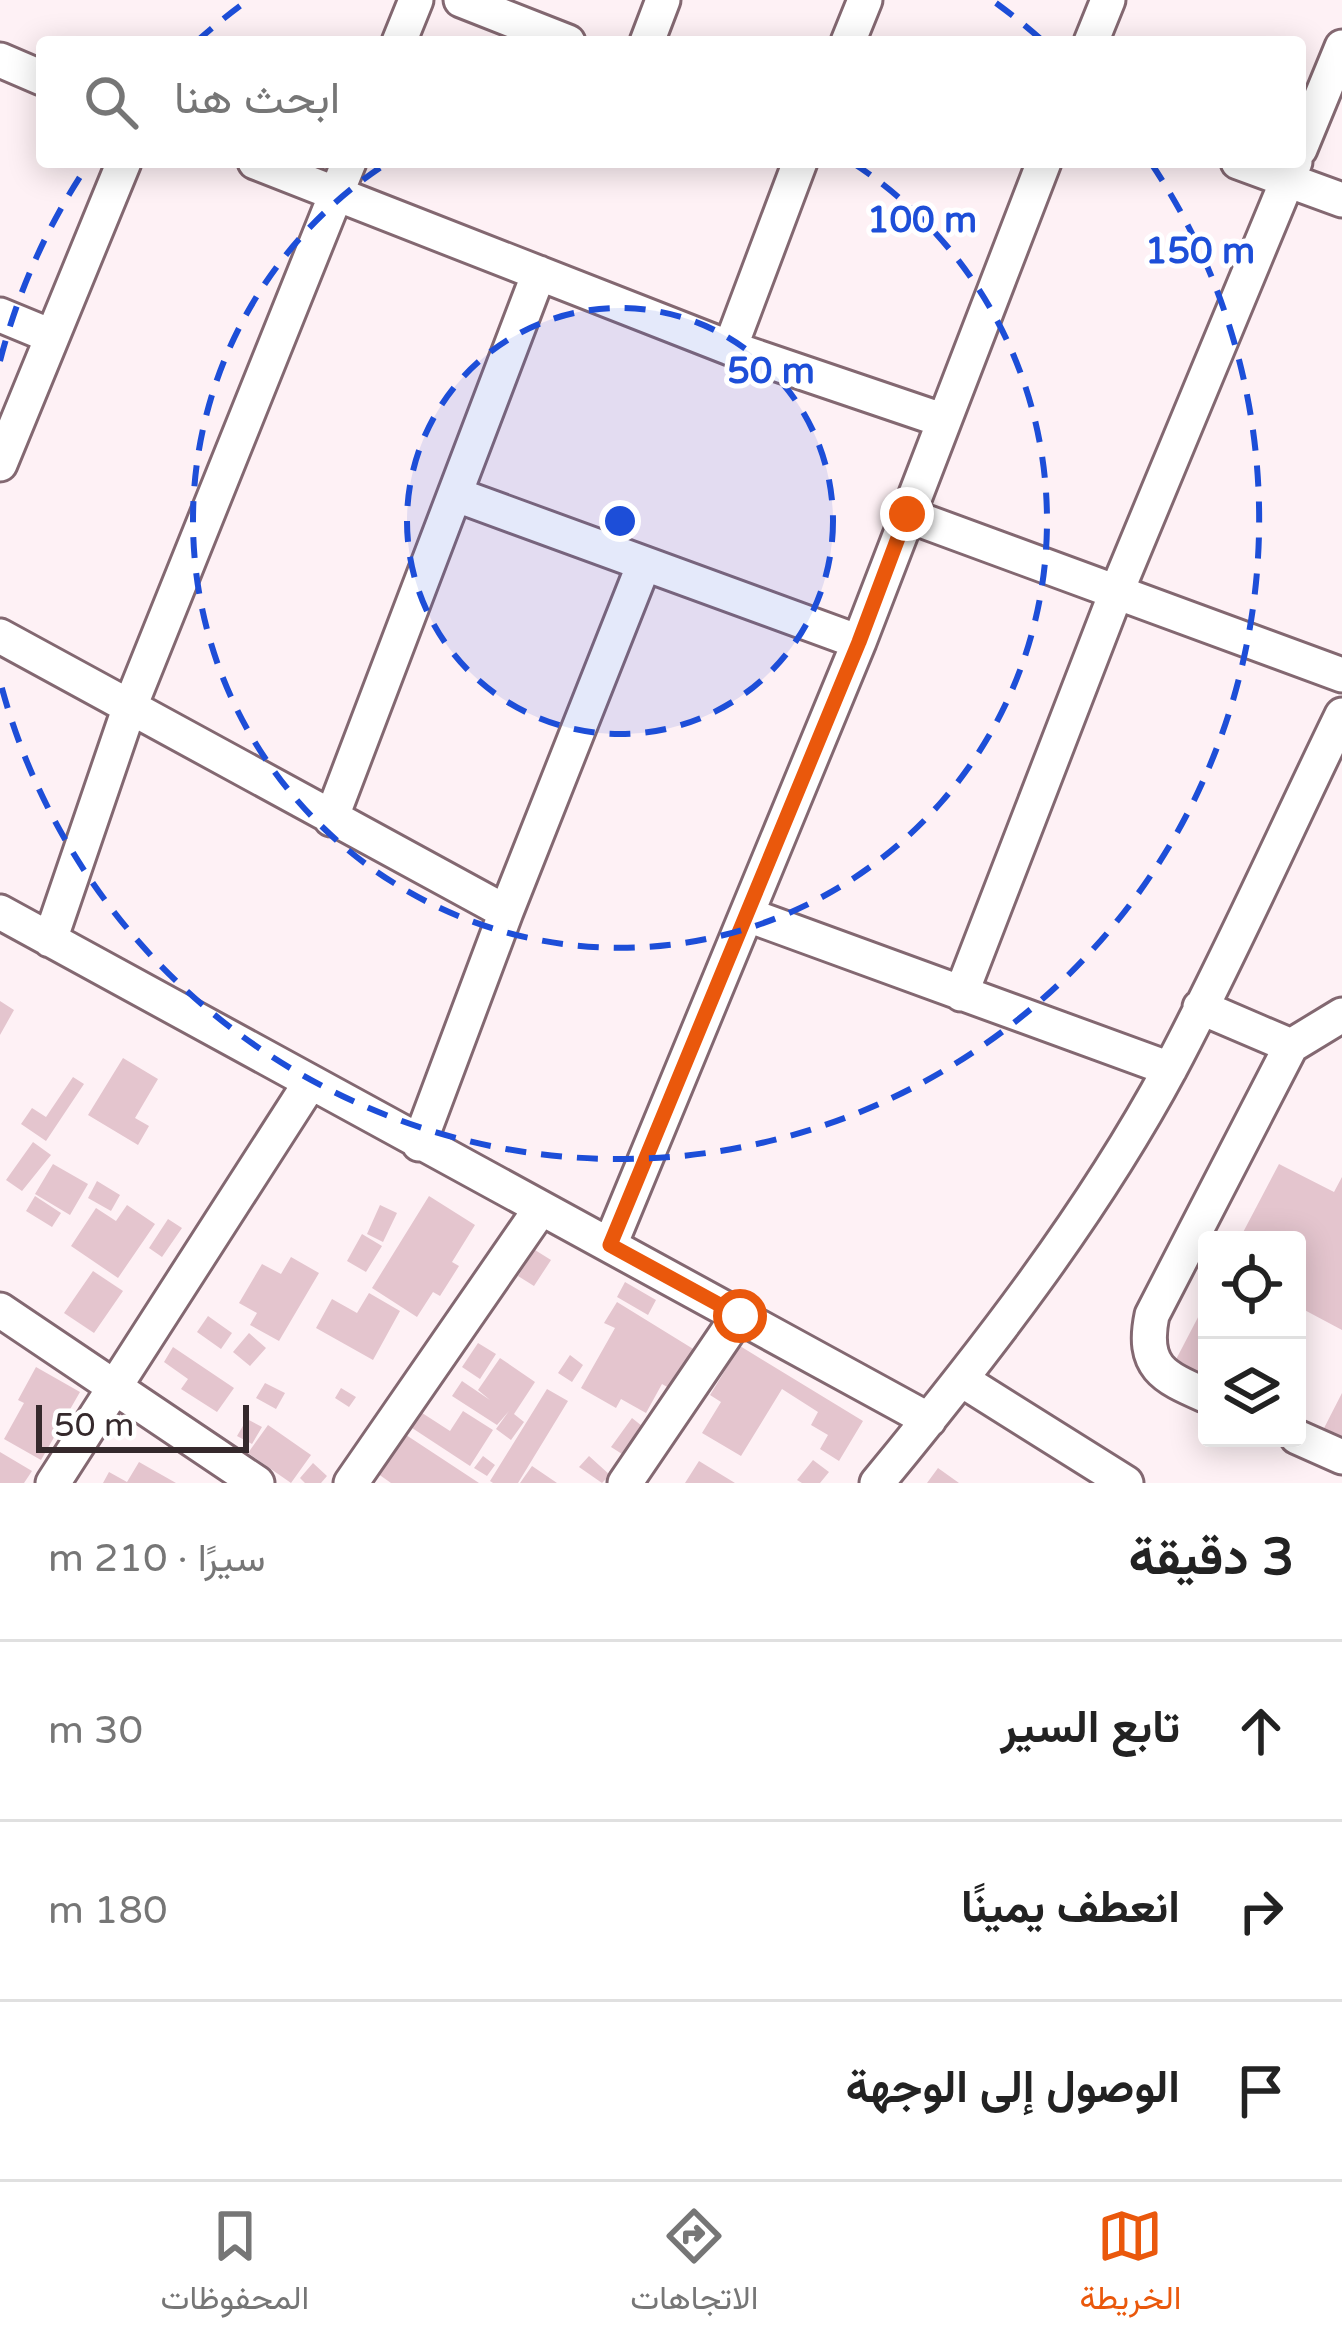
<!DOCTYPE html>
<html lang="ar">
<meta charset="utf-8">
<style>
:root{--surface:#fff;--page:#f6f6f6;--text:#222;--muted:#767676;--line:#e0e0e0;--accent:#ea580c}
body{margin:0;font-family:"Varela Round",Vazirmatn,sans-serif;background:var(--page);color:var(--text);direction:rtl}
.controls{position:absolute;right:36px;bottom:36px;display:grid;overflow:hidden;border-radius:12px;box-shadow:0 6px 30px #0003}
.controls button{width:108px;height:108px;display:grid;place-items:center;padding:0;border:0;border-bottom:3px solid var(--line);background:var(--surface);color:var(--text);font:60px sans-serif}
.scale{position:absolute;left:36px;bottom:30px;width:213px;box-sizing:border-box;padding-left:12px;border:6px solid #35292c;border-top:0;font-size:33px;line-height:42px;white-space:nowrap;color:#35292c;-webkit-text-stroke:9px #fff;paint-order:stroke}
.stop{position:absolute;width:36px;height:36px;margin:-27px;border:9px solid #ea580c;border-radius:50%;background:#fff}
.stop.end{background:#ea580c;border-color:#fff;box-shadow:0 3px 12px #0008}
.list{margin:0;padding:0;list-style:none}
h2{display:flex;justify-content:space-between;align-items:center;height:156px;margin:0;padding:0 48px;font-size:51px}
h2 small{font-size:39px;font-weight:400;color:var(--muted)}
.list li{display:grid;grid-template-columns:78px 1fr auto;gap:36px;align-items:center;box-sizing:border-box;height:180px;padding:0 48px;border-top:3px solid var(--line)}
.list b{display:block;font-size:45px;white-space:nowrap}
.list em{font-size:39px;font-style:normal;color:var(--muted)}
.icon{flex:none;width:66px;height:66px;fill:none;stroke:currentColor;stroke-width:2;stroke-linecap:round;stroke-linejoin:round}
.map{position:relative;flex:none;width:1342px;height:1483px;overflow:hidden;direction:ltr}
.search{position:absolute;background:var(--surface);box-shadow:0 6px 30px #0003;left:36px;right:36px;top:36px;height:132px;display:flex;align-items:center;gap:30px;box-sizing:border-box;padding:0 42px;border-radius:12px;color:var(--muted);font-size:45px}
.sheet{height:696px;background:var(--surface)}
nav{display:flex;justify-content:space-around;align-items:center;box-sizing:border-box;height:168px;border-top:3px solid var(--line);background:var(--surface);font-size:33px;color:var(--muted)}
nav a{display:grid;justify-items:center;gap:6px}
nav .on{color:var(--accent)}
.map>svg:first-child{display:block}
</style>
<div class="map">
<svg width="1342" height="1483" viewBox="0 0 1342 1483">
<rect width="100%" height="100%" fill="#fef1f5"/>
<path fill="#e4c5ce" d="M0,1001l14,9 -14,25z
M123,1058l35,21 -23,39 14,8 -11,19 -50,-30z
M73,1077l11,7 -38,57 -25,-17 11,-16 14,9z
M33,1142l18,13 -29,36 -16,-11z
M53,1164l35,20 -18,31 -35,-21z
M1279,1164l55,28 8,-15v153l-45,-24v-66h-58z
M97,1181l23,14 -9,16 -23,-13z
M35,1196l26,17 -9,14 -26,-16z
M429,1196l46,29 -23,37 7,4 -19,30 -7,-4 -16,25 -45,-29z
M127,1205l28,19 -37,54 -47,-32 25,-38 20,13z
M380,1205l17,8 -14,29 -16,-8z
M168,1219l14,9 -20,29 -13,-9z
M362,1234l20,12 -16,26 -19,-11z
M535,1250l16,10 -17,26 -16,-10z
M291,1257l28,16 -40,68 -29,-16 7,-12 -18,-10 23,-39 19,10z
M93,1271l30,20 -29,42 -30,-20z
M625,1282l31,18 -8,15 -31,-18z
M369,1293l31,18 -27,49 -57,-32 16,-29 25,14z
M1207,1300v90l-37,-19z
M617,1302l86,53 -22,40 -19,-11 -16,29 -25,-14 -5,9 -35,-20 34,-60 -11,-5z
M208,1316l24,17 -11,16 -24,-17z
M249,1333l17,15 -16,18 -17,-14z
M478,1343l18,11 -16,25 -18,-12z
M740,1346l123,75 -24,40 -19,-12 8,-14 -17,-10 7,-13 -36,-23 -41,67 -39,-23 19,-31 -11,-7z
M173,1347l61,41 -17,24 -36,-23 7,-10 -24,-17z
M570,1355l13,10 -11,17 -14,-9z
M500,1358l35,24 -21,32 10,8 -13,18 -15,-11 13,-18 -12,14 -45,-29 10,-15 28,19 -12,-10z
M36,1367l44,25 -39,68 -37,-21 20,-36 -6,-3z
M265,1383l20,10 -9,16 -20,-11z
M341,1388l15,9 -7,10 -14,-9z
M547,1389l21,12 -50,82h-25l-3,-2z
M1342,1393v52l-21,-11z
M416,1409l34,22 13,-20 30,19 -23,36 -64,-42z
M632,1418l10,8 -20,28 -11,-7z
M247,1419l15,8 -10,17 -15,-8z
M268,1425l43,30 -20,28 -43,-30z
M400,1431l79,52h-88l-17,-12z
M0,1452l32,19 -8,12h-24z
M483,1456l12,9 -8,11 -13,-8z
M589,1456l21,19 -8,8 -23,-16z
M813,1460l16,12 -9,11h-18l-5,-3z
M699,1461l36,22h-50z
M139,1462l37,21h-73l6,-11 18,10z
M313,1463l14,13 -6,7h-16l-5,-5z
M532,1466l25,17h-37z
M938,1468l21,15h-32z"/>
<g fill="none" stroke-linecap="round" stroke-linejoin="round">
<defs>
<path id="minor" d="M461,0l107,42
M399,42l17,-42
M647,42l16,-42
M848,42l17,-42
M1091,42l17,-42
M0,60l42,18
M1300,149l42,-102
M255,162l475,186 212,72
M1238,162l104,38
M0,315l51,21
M730,348l70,-186
M0,464l124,-302
M457,495l402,147
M907,515l435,160
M0,636l506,276 -87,232
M331,819l208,-546
M0,912l929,508
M506,912l138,-348
M748,915l422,154
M50,940l79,-231 220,-547
M961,994l155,-401 179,-431
M1200,1007l91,39
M610,1245l249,-603 185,-480
M0,1310l257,173
M962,1380l164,103
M1207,1396c-43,-19 -66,-28 -55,-81l139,-269 51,-31
M1297,1437l45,20
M53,1483l257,-400
M351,1483l190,-275
M625,1483l114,-168
M877,1483c107,-130 214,-267 294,-416 61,-115 114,-235 171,-352"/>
</defs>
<use href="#minor" stroke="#836871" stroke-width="39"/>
<use href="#minor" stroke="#fff" stroke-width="33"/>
</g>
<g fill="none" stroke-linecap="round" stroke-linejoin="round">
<path stroke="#ea580c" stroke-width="15" d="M740,1316l-130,-71 249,-603 48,-128"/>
</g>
<circle cx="620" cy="521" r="213" fill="#1d4ed8" fill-opacity=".12"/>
<g fill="none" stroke="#1d4ed8" stroke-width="6" stroke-dasharray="21 15">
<circle cx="620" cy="521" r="213"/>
<path d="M853 163A427 427 0 1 1 387 163"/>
<path d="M0 361A640 640 0 0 1 89 163M196 42A640 640 0 0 1 244 3M996 3A640 640 0 0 1 1044 42M1151 163A640 640 0 1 1 0 681"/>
</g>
<circle cx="620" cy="521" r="18" fill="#1d4ed8" stroke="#fff" stroke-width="6"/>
<g font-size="36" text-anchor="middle" font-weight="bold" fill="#1d4ed8" stroke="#fff" stroke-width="10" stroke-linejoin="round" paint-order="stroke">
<text x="922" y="232">100 m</text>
<text x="1200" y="263">150 m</text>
<text x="771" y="383">50 m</text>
</g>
</svg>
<div class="controls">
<button><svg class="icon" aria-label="locate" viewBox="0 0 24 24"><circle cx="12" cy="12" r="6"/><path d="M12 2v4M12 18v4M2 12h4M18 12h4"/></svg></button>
<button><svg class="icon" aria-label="layers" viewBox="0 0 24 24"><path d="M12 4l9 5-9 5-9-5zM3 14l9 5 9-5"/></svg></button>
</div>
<div class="scale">50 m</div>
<div class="stop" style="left:740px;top:1316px"></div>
<div class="stop end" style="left:907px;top:514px"></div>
<div class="search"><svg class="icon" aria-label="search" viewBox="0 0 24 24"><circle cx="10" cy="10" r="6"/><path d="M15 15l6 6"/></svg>ابحث هنا</div>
</div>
<section class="sheet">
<h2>3 دقيقة<small>سيرًا · 210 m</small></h2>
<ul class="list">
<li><svg class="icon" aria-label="ahead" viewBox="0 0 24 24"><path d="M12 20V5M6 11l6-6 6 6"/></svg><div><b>تابع السير</b></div><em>30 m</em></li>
<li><svg class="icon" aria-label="right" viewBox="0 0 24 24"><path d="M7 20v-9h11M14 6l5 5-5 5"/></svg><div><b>انعطف يمينًا</b></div><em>180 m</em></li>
<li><svg class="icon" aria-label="arrive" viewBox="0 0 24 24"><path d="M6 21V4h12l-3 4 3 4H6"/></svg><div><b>الوصول إلى الوجهة</b></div></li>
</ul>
</section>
<nav>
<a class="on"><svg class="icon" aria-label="map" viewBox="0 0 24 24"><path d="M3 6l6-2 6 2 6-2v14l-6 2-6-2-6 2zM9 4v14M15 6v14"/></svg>الخريطة</a>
<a><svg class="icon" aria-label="directions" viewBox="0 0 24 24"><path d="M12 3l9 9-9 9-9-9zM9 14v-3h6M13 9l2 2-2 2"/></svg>الاتجاهات</a>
<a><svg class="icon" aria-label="saved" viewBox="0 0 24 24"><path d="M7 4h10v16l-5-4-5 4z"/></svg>المحفوظات</a>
</nav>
